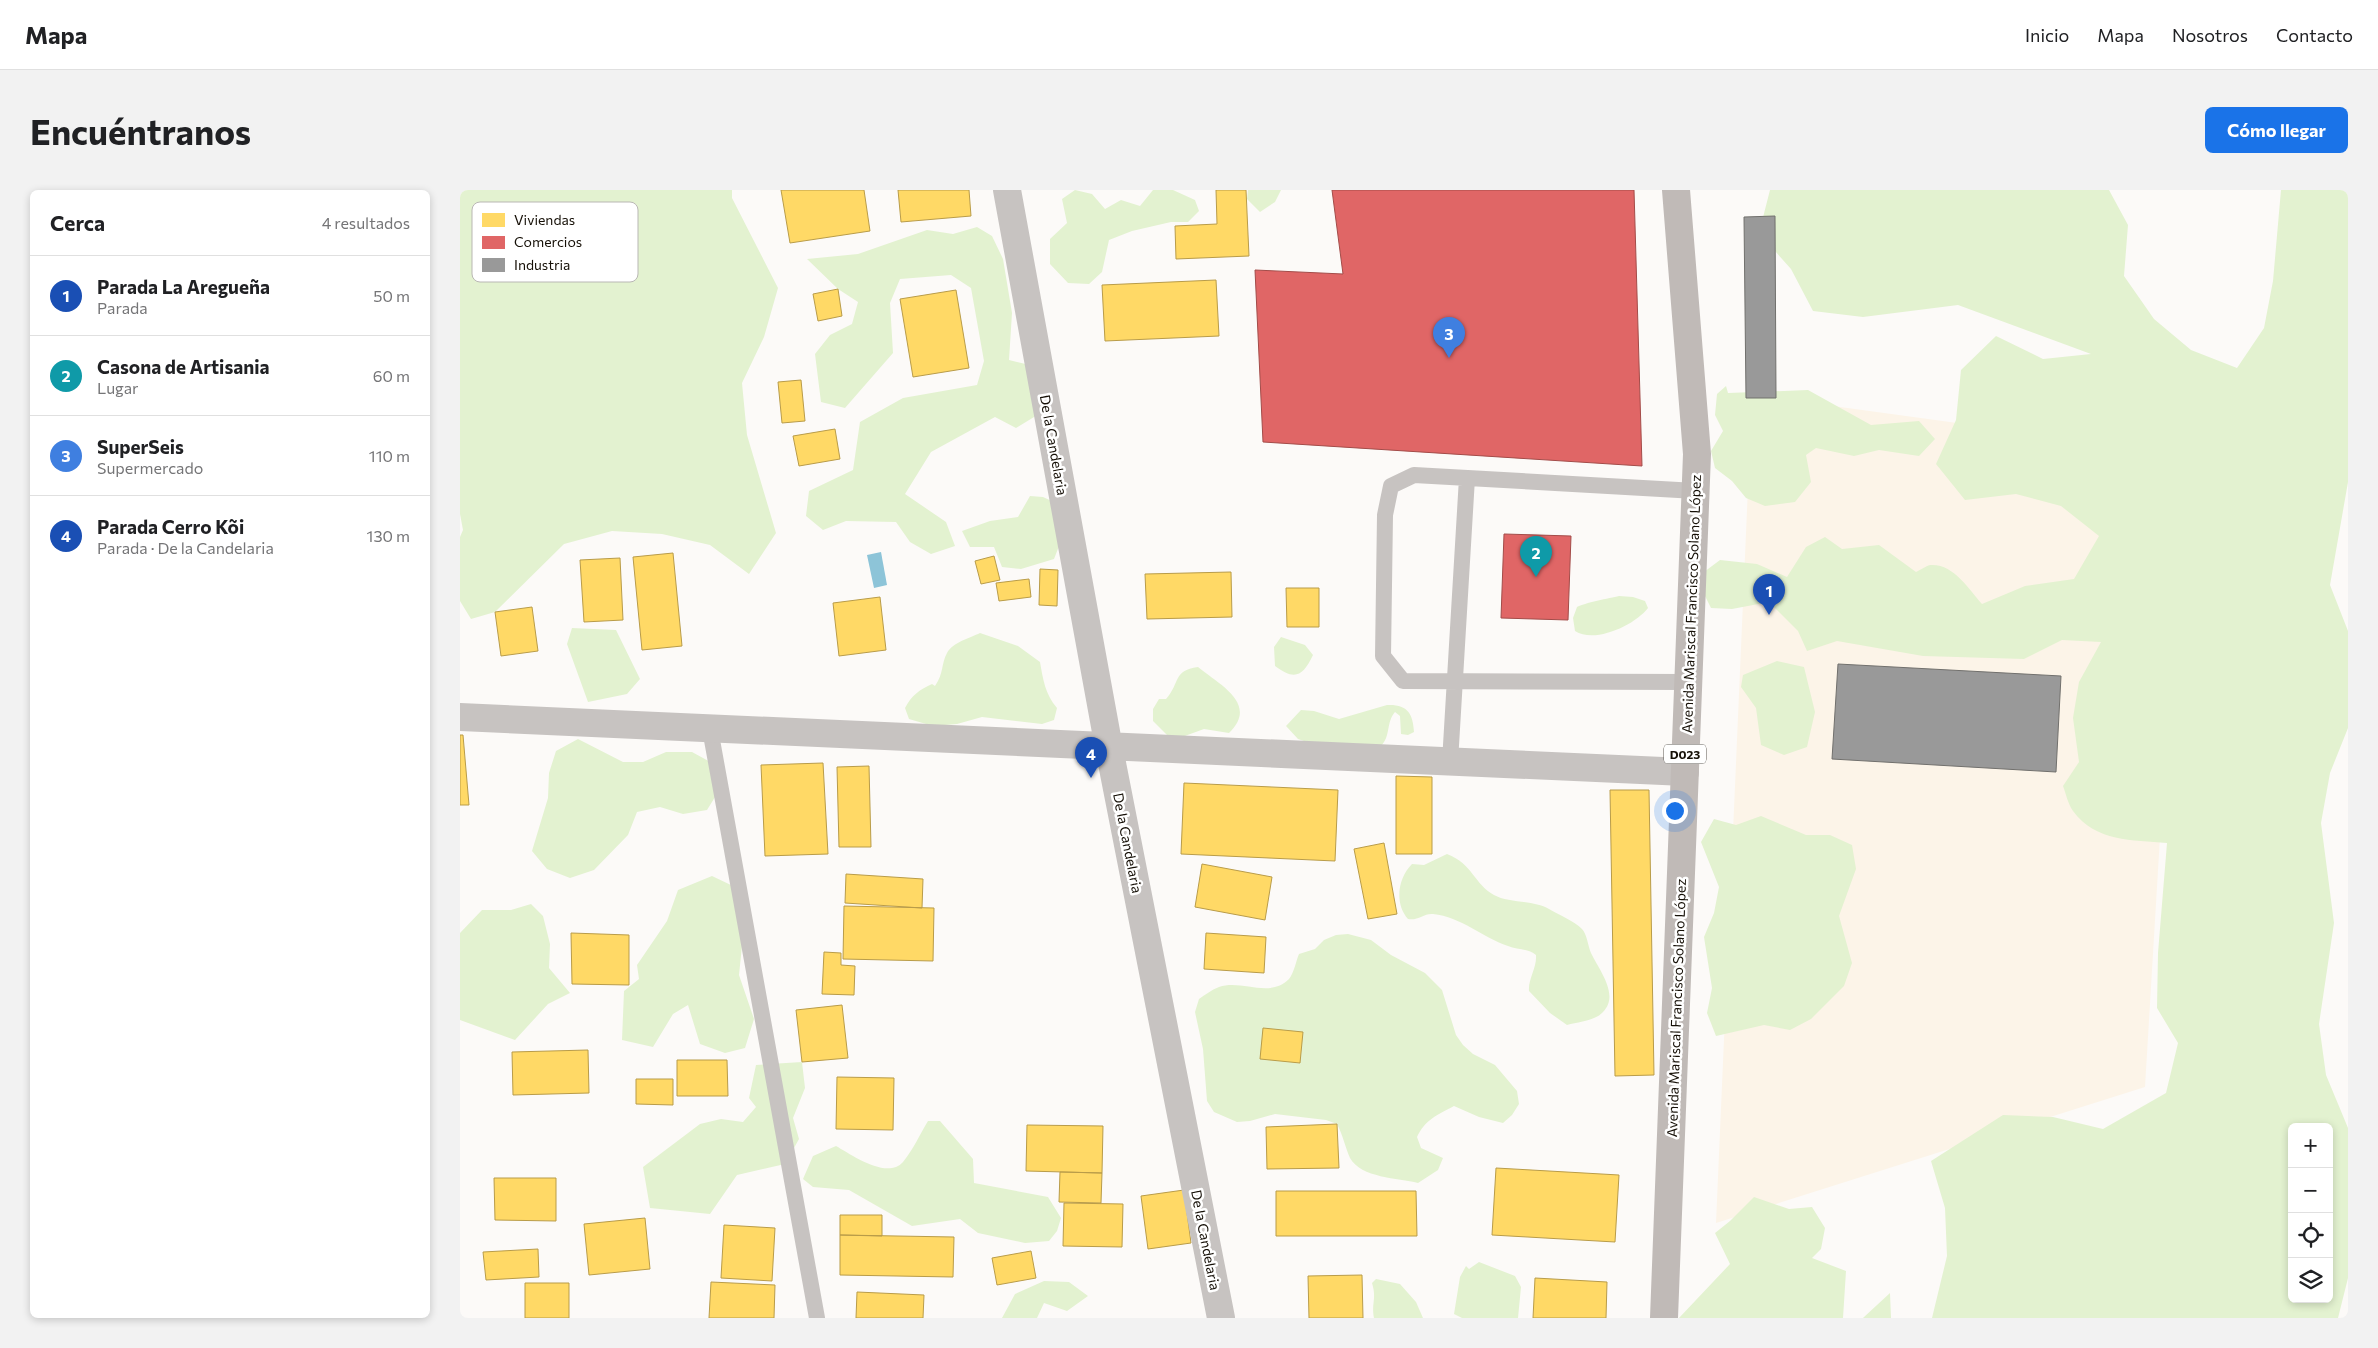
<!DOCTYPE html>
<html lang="es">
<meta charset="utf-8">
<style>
:root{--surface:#fff;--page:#f2f2f2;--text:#202124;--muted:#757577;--line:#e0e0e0;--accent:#1a73e8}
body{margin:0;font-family:Commissioner,sans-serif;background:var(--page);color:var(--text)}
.controls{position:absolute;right:15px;bottom:15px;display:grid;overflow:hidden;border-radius:8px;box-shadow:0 2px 8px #0003}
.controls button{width:45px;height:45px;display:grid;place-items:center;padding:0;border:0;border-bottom:1px solid var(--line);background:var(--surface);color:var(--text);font:25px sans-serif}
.you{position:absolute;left:1214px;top:620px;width:18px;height:18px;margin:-12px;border:4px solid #fff;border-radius:50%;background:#1a73e8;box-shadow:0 0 0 8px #1a73e833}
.badge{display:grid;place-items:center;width:32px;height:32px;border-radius:50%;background:var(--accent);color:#fff;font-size:16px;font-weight:700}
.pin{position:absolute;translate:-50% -41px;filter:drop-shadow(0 1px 2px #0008)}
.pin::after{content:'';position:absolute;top:26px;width:18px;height:15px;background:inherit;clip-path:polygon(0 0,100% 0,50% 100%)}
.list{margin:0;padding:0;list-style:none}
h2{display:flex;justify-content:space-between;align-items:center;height:65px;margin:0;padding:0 20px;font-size:21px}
h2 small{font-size:16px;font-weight:400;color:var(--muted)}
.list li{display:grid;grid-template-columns:32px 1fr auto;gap:15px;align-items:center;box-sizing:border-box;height:80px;padding:0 20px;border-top:1px solid var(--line)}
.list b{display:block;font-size:19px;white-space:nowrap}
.list p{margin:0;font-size:16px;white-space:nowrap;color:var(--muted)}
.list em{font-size:16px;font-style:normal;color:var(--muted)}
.icon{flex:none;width:28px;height:28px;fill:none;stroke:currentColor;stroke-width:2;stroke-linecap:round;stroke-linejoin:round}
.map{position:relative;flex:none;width:1888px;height:1128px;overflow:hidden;border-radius:8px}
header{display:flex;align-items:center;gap:30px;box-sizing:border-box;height:70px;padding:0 25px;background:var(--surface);border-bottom:1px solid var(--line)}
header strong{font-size:24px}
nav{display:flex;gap:28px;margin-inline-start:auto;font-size:18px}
.intro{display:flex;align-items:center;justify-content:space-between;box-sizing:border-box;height:120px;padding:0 30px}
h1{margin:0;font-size:35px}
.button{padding:12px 22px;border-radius:8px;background:var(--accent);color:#fff;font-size:18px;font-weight:700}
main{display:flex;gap:30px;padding:0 30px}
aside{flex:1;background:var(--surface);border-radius:8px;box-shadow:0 2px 8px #0003}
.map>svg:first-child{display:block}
</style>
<header>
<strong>Mapa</strong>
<nav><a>Inicio</a><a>Mapa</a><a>Nosotros</a><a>Contacto</a></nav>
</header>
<div class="intro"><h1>Encuéntranos</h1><a class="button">Cómo llegar</a></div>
<main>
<aside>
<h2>Cerca<small>4 resultados</small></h2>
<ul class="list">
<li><span class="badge" style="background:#1a4fb4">1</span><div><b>Parada La Aregueña</b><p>Parada</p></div><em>50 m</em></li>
<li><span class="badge" style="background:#0f9aa8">2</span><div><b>Casona de Artisania</b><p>Lugar</p></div><em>60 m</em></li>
<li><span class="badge" style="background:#3f7fe0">3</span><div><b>SuperSeis</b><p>Supermercado</p></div><em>110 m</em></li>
<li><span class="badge" style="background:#1a4fb4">4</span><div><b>Parada Cerro Kõi</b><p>Parada · De la Candelaria</p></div><em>130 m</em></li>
</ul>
</aside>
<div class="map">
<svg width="1888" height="1128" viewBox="0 0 1888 1128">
<rect width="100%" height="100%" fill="#fcfaf8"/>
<path fill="#fcf4e8" d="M1292,205l431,59 -38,633 -429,136z"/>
<path fill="#e3f2d0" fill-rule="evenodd" d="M0,0h272v8l46,90 -14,49 -22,46 5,52 29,98 -27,41 -39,-29 -48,-11 -50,-3 -48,13 -69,68 -24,7 -11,-18v-64l3,-7 -3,-16z
M615,0l17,4 13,15 16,-9 19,6 13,-16h20l22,10 4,11 -11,11h-17l-39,9 -23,9 -7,32 -13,12 -21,-1 -18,-19v-25l17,-16 -5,-24z
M788,0h33l-6,12 -15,10 -13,-13z
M1310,0h339l19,35 -4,51 30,43 37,31 46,18 27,-40 9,-47 8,-91h67v292l-18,103 18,46v97l-18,45 -9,50 13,100 -15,101 7,51 22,53v150l-10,40h-406l15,-62 -2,-48 -14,-47 72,-46 50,2 50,12 63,-36 12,-50 -21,-35 1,-55 9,-110c-35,-3 -71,-1 -94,-32 -5,-7 -7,-17 -10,-25l16,-24 -6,-44 6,-36 22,-40 -39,-2 -38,19 -101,-3 -86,-15 -30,10 -9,-20 -29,-29 -37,7 -21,-1 -15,-30 24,-18 37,4 30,13 19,-30 19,-10 17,12 37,-4 37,27c4,-2 10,-6 14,-7 23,-2 39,24 52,39l43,-18 49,-7 25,-43 -38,-30 -45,-12 -51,6 -29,-36 20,-44 5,-50 35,-34 47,23 48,-5 -133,-49 -95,12 -50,-6 -22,-42 -32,-36zM1832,937h37v172h-37z
M517,37l15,9 11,23 9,54 -3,47 25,6 5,48 -23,14 -21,-11 -64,35 -26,42 41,28 9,24 -24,8 -21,-12 -14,-20 -50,-1 -23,9 -17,-14 3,-25 44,-21 7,-48 43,-24 74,-13 7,-24 -13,-73 -20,-13 -51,4 -10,24 3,50 -48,55 -24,-6 -6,-48 15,-19 22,-11 6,-22 -20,-13 -31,-30 51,-5 69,-24 26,4z
M1266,196l2,7 80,-3 63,35 48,-4 16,18 -16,17 -40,-6 -25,6 -38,-8 -10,7 5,27 -16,20 -30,4 -19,-8 -14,-17 -17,-13 -4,-17 12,-20 -8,-16 2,-21z
M570,306l13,1 13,6 5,38 -7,18 -33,10 -19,-2 -8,-20h-24l-8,-16 28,-10 28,-4z
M1159,406l14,1 12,4 3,7c-13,17 -53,36 -73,23l-2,-13 4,-11c7,-4 33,-9 42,-11z
M112,438l44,2 24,49 -13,15 -39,8 -21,-58z
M520,443l38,13 22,16c3,17 5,32 17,46l-3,12 -12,4 -60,-7 -25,7 -24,2 -24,-7 -4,-11c7,-13 14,-18 27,-24l3,2c9,-13 6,-22 12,-33 6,-11 23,-15 33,-20z
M821,447l24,8 8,10c-10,21 -18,26 -38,11l-1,-19z
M1317,471l27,6 11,45 -8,35 -23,8 -23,-10 -5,-37 -15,-21 2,-12z
M738,477c22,18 61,37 31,66l-25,-4 -22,8h-13l-16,-16v-12l6,-10h7c15,-17 6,-28 32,-32z
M927,515c20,-1 26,8 27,27l-6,3 -7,-1 -1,-18 -5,-4c-9,10 -4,24 -14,34l-34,-3 -18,2 -25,-4 -6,-2 -12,-13 15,-16 13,1 25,8z
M118,549l45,23h20l23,-10h26l22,12 6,25 -13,21 -24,4 -23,-7 -23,5 -9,23 -34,35 -24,8 -23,-9 -15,-18 16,-53 1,-25 7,-22z
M1301,626l45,19h24l22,10 4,24 -17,47 13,47 -8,23 -33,33 -21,11 -26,-5 -48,11 -9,-23 5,-25 -8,-51 10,-24 5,-26 -18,-45 13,-23 22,6z
M987,664c26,10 27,30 47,41 14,8 39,5 55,14 10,6 25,12 33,20 5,5 6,17 9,24 8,17 29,42 12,59 -8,9 -25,10 -36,13l-17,-12 -21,-22c-1,-12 8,-23 7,-36 -8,-7 -19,-5 -28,-9 -26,-9 -47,-29 -75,-32 -9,-1 -15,7 -25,5 -14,-16 -10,-41 4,-55l12,1z
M252,686l21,10 10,50 -4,39 15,44 -9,29 -20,5 -25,-9 -12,-39 -15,9 -20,33 -31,-7 2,-49 15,-12 -2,-14 30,-44 11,-31z
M71,714l12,12 7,28 -1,24 21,25 -22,11 -33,36 -55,-20v-87l22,-23h29z
M888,744l23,6 20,15 34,18 17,17 14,45 7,10 10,9 22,11 22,26 2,13 -7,11 -9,8 -24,-6 -25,-11c-17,9 -29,14 -37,31l4,11 22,10 -5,12 -20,13c-20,-5 -57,-5 -68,-25 -5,-11 -7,-23 -13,-34l-11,-4 -51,-6 -25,7 -13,1 -23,-10 -7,-11 -4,-52 -8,-37 4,-13c6,-4 12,-9 20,-12 23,-8 50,12 70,-8 5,-6 7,-18 10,-25l16,-5 9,-9 12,-5z
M342,872l3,26 -12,30 6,21 -14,25 -48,11 -27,39 -60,-6 -7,-41 57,-43 21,-5 22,3 13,-15 -7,-9 7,-33z
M468,931h12l33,38 1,24 74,14 13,21 -4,13 -8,10 -24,2 -47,-10 -18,-14 -48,7 -63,-36 -36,-3 -10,-8 10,-23 23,-10c16,9 51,34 67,16 10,-12 17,-28 25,-41z
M1294,1007l35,12 23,-2 13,21 -4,21 -9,9 34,13 -3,47h-164l51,-54 -15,-31 15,-12z
M1019,1072l36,14 6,11 -3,31h-56l-8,-4 6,-37 6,-11 3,3z
M916,1089l24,5 16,18 7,16h-49c-3,-15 3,-19 -2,-35z
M584,1091l25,1 19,14 -21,15 -23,-8 -7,15h-35l13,-24z
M1430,1103l1,25h-28l1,-1z"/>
<path fill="#8dc4d8" d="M421,362l6,33 -13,3 -7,-33z"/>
<path fill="#ffd966" stroke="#b99c49" d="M321,0h83l6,41 -80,12z
M438,0h71l2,26 -70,6z
M756,0h30l3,66 -73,3 -1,-33 42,-2z
M756,90l3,56 -114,5 -3,-56z
M378,99l4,27 -24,5 -5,-27z
M496,100l13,78 -56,9 -13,-78z
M341,190l4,41 -23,2 -4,-41z
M375,239l5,30 -41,7 -6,-30z
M213,363l9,93 -40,4 -9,-93z
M534,366l6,24 -19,4 -6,-23z
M160,368l3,62 -39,2 -4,-62z
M580,379l18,1 -1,36 -18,-1z
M771,382l1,45 -85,2 -2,-45z
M569,389l2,18 -32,4 -3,-18z
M826,398h33v39h-32z
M420,407l6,53 -47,6 -6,-53z
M72,417l6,44 -37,5 -6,-44z
M0,545h3l6,70h-9z
M363,573l5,91 -63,2 -4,-91z
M409,576l2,81h-32l-2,-80z
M936,586l36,1v77h-36z
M724,593l154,7 -3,71 -154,-7z
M1150,600h39l5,285 -39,1z
M924,653l13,71 -29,5 -14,-70z
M742,674l70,13 -7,43 -70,-13z
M386,684l77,5 -1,29 -77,-5z
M384,716l90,2 -1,53 -90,-2z
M111,743l58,2v50l-57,-1z
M746,743l60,4 -2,36 -60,-4z
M364,762l17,1v12l14,1 -1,29 -32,-1z
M382,815l6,53 -46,4 -6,-52z
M803,838l40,4 -3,31 -40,-4z
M128,860l1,43 -76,2 -1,-43z
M217,870h50l1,36h-51z
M377,887l57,1 -1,52 -57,-1z
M176,889h37v26l-37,-1z
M877,934l2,44 -72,1 -1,-42z
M567,935l76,1 -1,47 -76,-2z
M1036,978l123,7 -4,67 -123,-7z
M600,982l42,1 -1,30 -42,-1z
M34,988h62v43l-61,-1z
M724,1000l7,53 -43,6 -7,-53z
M816,1001h140l1,45h-141z
M604,1013l59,1 -1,43 -59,-1z
M380,1025h42v21l-42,-1z
M185,1028l5,51 -61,6 -5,-51z
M264,1035l51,3 -3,53 -51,-3z
M380,1045l114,2 -1,40 -113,-2z
M78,1059l1,28 -53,3 -3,-28z
M571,1061l5,27 -39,7 -5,-27z
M902,1085l1,43h-54l-1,-42z
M1075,1088l72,4 -1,36h-73z
M251,1092l64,3 -1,33h-65z
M65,1093h44v35h-44z
M397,1102l67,3 -1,23h-67z"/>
<path fill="#e06666" stroke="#a34c49" d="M872,0h302l8,276 -379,-24 -8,-172 88,4z
M1044,344l67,2 -3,84 -67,-2z"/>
<path fill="#999" stroke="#71706d" d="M1315,26l1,182h-30l-2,-181z
M1378,474l223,12 -5,96 -224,-13z"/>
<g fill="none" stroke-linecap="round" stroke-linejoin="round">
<path stroke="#c7c3c1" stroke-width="16" d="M1228,492l-285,-1 -20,-25 2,-141 6,-29 23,-11 282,16
M250,539l107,589
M990,572l17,-284"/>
<path stroke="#c7c3c1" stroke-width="28" d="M547,0l102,558 112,570
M0,527l1225,55"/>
<path stroke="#c0bab7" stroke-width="28" d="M1204,1128l33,-864 -21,-264"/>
</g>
<g text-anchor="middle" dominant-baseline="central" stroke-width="5" stroke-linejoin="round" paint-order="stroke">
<rect fill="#fff" stroke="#5b5751" stroke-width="1" x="1204" y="554.5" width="42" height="19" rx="4"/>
<g font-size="12" font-weight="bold" fill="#150f06">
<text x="1225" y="564">D023</text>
</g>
<g font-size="14" fill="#150f06" stroke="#fff">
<text transform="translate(594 255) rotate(80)">De la Candelaria</text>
<text transform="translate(1231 414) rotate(-88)">Avenida Mariscal Francisco Solano López</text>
<text transform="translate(668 653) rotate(79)">De la Candelaria</text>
<text transform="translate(1216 818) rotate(-88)">Avenida Mariscal Francisco Solano López</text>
<text transform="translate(746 1050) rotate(79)">De la Candelaria</text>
</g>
</g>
<rect x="12" y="12" width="166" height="80" rx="8" fill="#fff" stroke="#b9b7b4" stroke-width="1"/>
<rect x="22" y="23" width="23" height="14" fill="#ffd966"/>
<rect x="22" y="46" width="23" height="13" fill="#e06666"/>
<rect x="22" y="68" width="23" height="14" fill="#999"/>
<g font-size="14" fill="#150f06">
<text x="54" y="35">Viviendas</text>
<text x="54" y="57">Comercios</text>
<text x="54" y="80">Industria</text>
</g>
</svg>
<div class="controls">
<button>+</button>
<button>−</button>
<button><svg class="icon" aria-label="locate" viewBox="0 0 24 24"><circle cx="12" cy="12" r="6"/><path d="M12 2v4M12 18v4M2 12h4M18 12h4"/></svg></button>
<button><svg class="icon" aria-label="layers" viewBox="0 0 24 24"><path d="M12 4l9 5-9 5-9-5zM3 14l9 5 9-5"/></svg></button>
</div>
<div class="you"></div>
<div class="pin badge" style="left:1309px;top:425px;background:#1a4fb4">1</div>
<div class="pin badge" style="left:1076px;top:387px;background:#0f9aa8">2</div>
<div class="pin badge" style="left:989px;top:168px;background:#3f7fe0">3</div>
<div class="pin badge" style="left:631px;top:588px;background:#1a4fb4">4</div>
</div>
</main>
